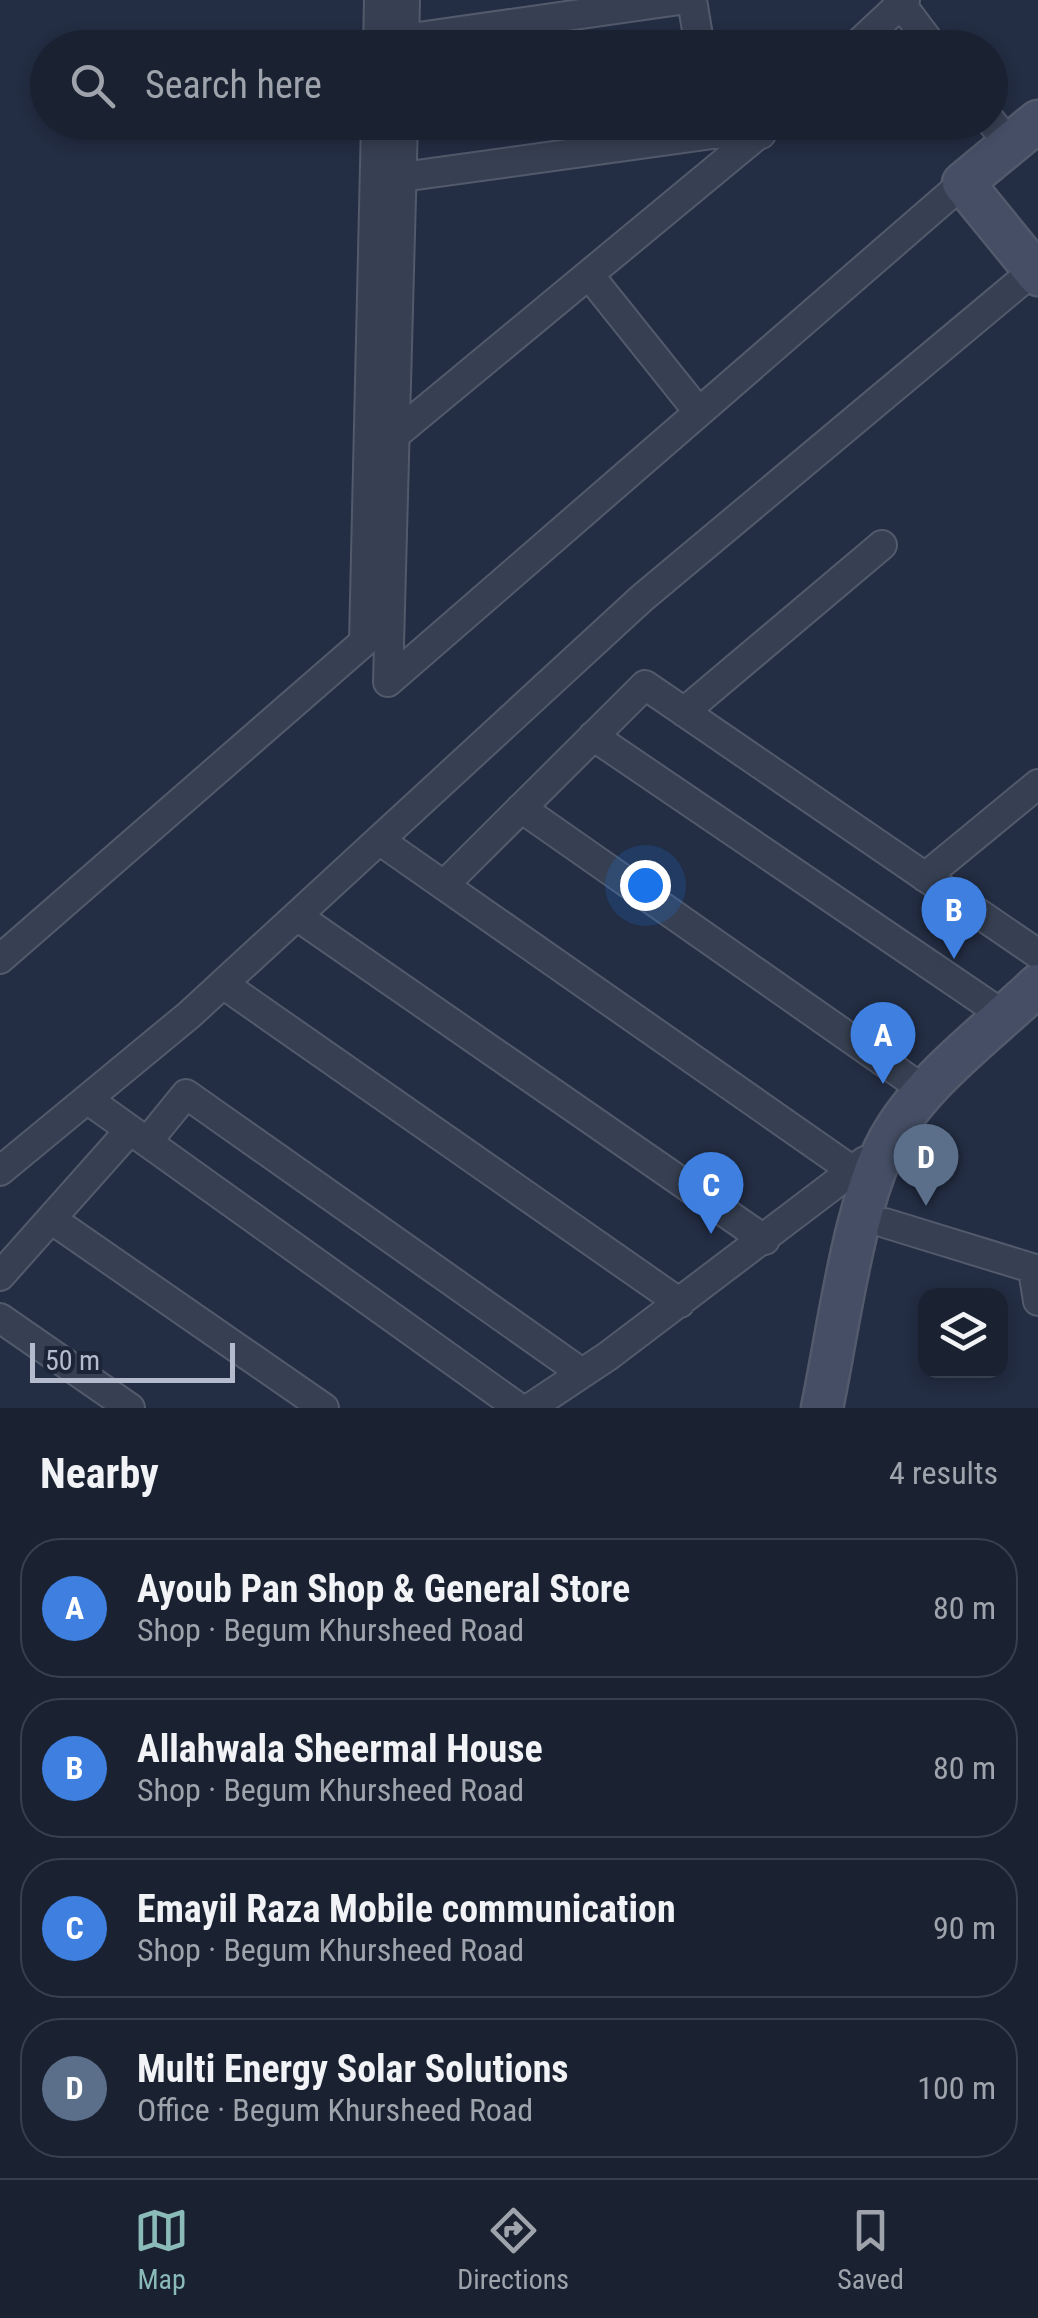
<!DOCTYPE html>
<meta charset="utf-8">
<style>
:root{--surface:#1a2232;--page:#232a3a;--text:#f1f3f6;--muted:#9fa4ac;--line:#383f4d;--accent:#8bbbb9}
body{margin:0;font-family:"Roboto Condensed",sans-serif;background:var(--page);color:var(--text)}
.controls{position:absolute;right:30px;bottom:30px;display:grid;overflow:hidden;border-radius:20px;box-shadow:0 5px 15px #0003}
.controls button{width:90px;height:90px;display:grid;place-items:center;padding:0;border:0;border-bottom:2px solid var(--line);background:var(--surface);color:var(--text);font:50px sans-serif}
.scale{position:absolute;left:30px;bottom:25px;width:205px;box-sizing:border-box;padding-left:10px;border:5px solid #b4bbcc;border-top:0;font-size:28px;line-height:35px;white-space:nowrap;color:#b4bbcc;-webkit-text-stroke:8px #1c2437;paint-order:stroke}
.you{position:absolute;left:645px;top:885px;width:35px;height:35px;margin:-25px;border:8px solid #fff;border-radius:50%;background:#1a73e8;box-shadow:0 0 0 15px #1a73e833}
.badge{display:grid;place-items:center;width:65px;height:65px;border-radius:50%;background:var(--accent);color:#fff;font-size:32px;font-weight:700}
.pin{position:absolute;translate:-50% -82px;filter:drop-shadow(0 2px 5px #0008)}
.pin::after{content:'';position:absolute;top:52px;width:35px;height:30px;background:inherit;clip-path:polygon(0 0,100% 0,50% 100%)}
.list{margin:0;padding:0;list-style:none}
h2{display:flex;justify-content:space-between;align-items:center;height:130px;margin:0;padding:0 40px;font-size:42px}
h2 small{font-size:32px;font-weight:400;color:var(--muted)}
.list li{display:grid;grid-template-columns:65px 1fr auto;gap:30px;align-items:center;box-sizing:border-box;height:140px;margin:0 20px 20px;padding:0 20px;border:2px solid var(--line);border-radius:40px}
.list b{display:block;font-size:38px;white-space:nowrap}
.list p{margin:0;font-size:32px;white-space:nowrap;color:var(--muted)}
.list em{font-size:32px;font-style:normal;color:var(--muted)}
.icon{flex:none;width:55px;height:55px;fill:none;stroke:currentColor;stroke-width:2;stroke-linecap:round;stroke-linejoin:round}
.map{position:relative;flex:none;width:1038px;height:1408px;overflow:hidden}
.search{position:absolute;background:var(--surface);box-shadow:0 5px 15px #0003;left:30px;right:30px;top:30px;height:110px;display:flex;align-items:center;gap:25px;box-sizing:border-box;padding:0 35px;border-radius:55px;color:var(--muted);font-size:38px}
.sheet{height:770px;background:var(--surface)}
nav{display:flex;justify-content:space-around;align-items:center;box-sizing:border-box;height:140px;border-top:2px solid var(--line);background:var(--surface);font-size:28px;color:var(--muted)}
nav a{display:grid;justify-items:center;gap:5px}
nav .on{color:var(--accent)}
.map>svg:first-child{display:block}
</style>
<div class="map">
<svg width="1038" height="1408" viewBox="0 0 1038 1408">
<rect width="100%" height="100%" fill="#232d43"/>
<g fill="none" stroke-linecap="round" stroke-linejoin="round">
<defs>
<path id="street" d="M692,0l8,48
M901,4l33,44
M404,39l276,-39
M378,48l1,-48
M404,48l1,-48
M854,48l51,-48
M990,120l20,25
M403,122l-15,560 575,-499
M402,177l311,-43h48
M589,275l108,135
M395,435l378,-313
M684,712l198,-167
M593,736l412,280
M521,808l406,284
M379,840l474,331
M925,877l113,-93
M444,885l201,-200 393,269
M297,916l468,324
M0,959l364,-317 12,-520
M223,984l457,319
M87,1099l432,309
M147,1142l39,-48 396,279
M0,1171l189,-156 453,-417 396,-331
M51,1219l273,189
M885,1223l153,47
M1033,1270l5,31
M0,1276l130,-146
M0,1318l130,90
M530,1408l78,-52 257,-195"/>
<path id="secondary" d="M1038,121l-75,62 75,92
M822,1408c16,-76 31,-202 67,-268 33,-60 100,-108 149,-155"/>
</defs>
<use href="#street" stroke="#525a6c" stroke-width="32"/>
<use href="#secondary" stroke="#525a6c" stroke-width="45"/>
<use href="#street" stroke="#374052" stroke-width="28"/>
<use href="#secondary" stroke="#454e65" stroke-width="40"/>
</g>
</svg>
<div class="controls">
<button><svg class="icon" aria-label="layers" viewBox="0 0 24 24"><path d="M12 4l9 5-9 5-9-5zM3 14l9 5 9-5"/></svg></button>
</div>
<div class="scale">50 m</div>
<div class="you"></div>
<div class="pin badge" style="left:883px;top:1084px;background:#3f7fe0">A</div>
<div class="pin badge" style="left:954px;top:959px;background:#3f7fe0">B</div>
<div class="pin badge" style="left:711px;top:1234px;background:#3f7fe0">C</div>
<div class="pin badge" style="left:926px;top:1206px;background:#5c6f8a">D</div>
<div class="search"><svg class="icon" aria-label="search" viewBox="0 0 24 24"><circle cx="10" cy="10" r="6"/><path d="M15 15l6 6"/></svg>Search here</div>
</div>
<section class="sheet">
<h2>Nearby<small>4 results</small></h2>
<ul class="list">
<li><span class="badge" style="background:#3f7fe0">A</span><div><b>Ayoub Pan Shop &amp; General Store</b><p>Shop · Begum Khursheed Road</p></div><em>80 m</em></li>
<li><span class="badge" style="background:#3f7fe0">B</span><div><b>Allahwala Sheermal House</b><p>Shop · Begum Khursheed Road</p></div><em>80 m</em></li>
<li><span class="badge" style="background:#3f7fe0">C</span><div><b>Emayil Raza Mobile communication</b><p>Shop · Begum Khursheed Road</p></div><em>90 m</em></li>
<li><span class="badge" style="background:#5c6f8a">D</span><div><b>Multi Energy Solar Solutions</b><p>Office · Begum Khursheed Road</p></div><em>100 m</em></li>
</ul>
</section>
<nav>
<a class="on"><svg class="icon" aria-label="map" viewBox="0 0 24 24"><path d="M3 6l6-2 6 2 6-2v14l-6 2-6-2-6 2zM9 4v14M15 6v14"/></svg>Map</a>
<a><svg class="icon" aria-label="directions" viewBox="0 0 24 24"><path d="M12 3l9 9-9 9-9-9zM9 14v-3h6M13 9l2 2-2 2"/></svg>Directions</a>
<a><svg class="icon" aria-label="saved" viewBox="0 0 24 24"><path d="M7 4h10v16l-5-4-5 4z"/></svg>Saved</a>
</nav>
